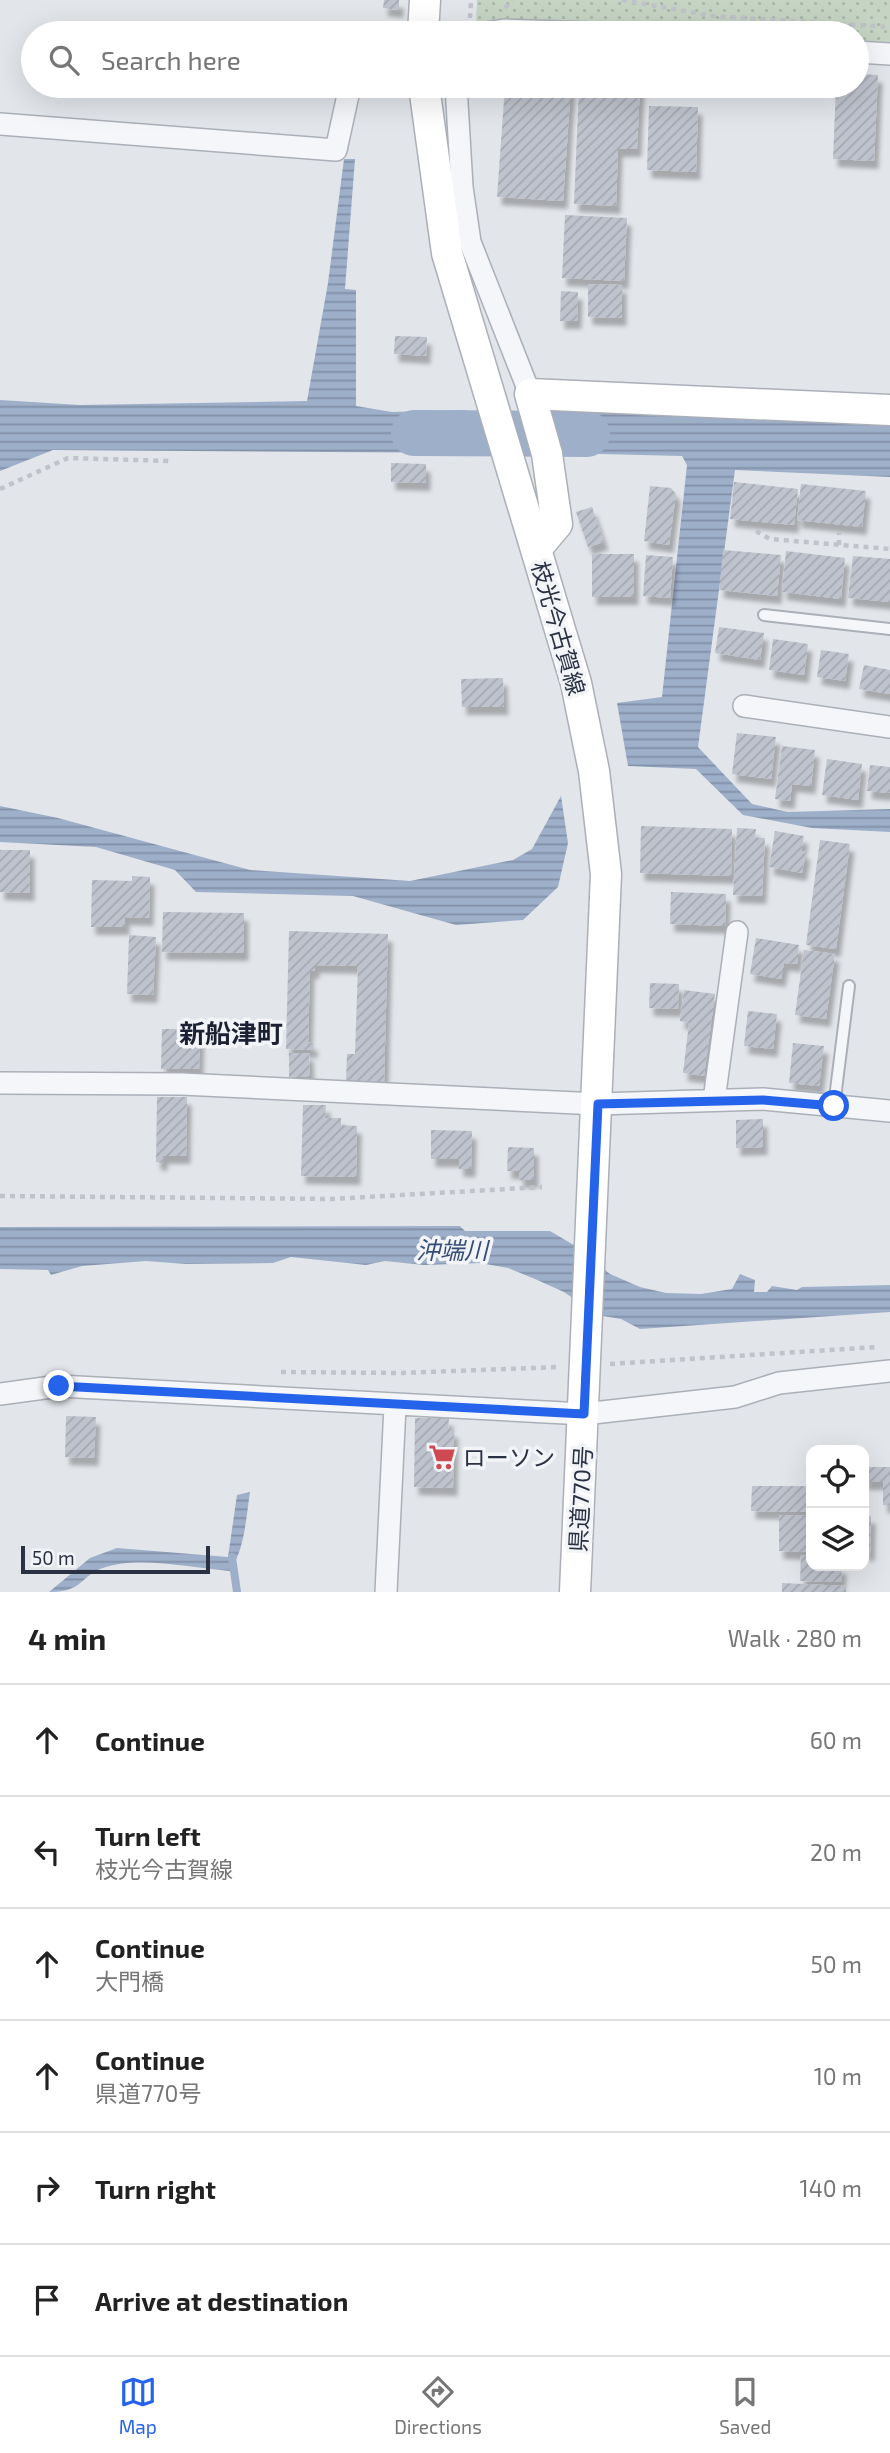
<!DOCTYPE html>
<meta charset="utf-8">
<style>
:root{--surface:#fff;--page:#f6f6f6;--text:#222;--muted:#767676;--line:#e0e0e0;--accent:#2563eb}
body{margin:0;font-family:"Exo 2","Noto Sans JP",sans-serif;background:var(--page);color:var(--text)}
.controls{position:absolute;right:21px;bottom:21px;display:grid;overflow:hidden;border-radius:14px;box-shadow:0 7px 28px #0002}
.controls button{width:63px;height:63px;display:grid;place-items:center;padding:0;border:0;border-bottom:2px solid var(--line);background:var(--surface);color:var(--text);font:35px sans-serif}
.scale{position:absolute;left:21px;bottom:18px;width:189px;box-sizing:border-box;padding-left:7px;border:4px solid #2a3142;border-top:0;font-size:19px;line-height:24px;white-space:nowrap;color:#2a3142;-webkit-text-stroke:5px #f2f4f8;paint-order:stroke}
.stop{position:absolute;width:21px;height:21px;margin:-16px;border:5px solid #2563eb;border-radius:50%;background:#fff}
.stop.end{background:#2563eb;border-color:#fff;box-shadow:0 2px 7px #0008}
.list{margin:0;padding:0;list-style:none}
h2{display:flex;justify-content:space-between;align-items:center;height:91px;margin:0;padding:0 28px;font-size:30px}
h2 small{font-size:23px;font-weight:400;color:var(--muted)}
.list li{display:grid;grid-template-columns:46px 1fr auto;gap:21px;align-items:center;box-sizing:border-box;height:112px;padding:0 28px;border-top:2px solid var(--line)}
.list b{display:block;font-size:26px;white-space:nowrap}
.list p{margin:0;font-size:23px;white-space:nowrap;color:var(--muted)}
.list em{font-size:23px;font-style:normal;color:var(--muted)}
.icon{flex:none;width:38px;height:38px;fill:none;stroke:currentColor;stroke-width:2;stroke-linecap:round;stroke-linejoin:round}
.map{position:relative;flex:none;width:890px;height:1592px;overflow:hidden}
.search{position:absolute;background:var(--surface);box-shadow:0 7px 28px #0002;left:21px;right:21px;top:21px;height:77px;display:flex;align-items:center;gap:18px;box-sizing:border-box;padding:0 24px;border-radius:38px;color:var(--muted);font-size:26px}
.sheet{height:763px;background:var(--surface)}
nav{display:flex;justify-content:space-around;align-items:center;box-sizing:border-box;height:98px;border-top:2px solid var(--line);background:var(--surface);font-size:19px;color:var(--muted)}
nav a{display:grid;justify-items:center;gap:4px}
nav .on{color:var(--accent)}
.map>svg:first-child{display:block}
</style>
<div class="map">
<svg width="890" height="1592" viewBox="0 0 890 1592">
<defs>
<pattern id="green-dots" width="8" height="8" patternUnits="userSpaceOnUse" patternTransform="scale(1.75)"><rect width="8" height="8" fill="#c6d4c3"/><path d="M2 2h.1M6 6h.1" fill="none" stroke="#aab6a9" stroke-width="1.8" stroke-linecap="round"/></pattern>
<pattern id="water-rules" width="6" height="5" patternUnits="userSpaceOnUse" patternTransform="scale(1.75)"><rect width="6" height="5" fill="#9eafca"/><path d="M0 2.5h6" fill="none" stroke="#818fa6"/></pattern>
<pattern id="building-hatch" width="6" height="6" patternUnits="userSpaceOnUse" patternTransform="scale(1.75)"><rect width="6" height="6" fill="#bfc3cd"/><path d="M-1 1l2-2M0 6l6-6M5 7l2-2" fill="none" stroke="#a4a8b1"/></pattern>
<filter id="shadow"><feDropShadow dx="4.5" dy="8" stdDeviation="2" flood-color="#0004"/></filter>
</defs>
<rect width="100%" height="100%" fill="#e2e5ea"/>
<path fill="url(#green-dots)" d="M477,0h413v42l-33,-2v-7h-87l-294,-11z"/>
<path fill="url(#water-rules)" d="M344,159h11l-10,130 11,1v116l36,6 74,-2 14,43 -427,-3 -53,21v-71l80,5 227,-4 21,-118z
M558,409l332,17v51l-155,-7 -37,277 54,57 36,8 102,-3v23l-78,-4 -69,-13 -47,-46 -68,-3 -11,-63 45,-6 25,-232 -5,-9 -121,-3 -10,-41z
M561,796l7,47 -10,44 -35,33 -67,5 -103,-29 -157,-4 -21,-22 -79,-23 -96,-5v-36l58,12 192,52 160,11 103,-21 19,-11z
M460,1226l5,5h85l27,16 33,27 30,13 26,6 35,1 31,-5 8,-15 15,6 -1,12h13l5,-6 25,4 5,-3 88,-2v27l-250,17 -19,-10 -24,-4 -33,-23 -29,-13 -27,-11 -28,-5 -56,2 -39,-4 -19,4 -75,-8 -18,6 -87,1 -40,-3 -64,5 -31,9 -3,-5 -48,-1v-42z
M250,1492c-4,26 -5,56 -20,79 -35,-3 -92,-15 -124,-4 -27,8 -21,25 -57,25l41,-34 27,-10 111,9 9,-62z"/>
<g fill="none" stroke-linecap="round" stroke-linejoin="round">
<path stroke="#9eafca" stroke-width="8" d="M232,1557l5,35"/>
<path stroke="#9eafca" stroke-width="46" d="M414,433l173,1"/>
</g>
<path fill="url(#building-hatch)" filter="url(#shadow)" d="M384,0h15v10l-16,-2z
M857,74l21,1 -4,86 -41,-2 3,-73h21z
M505,86h66l-8,115 -66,-4z
M579,86h61l-3,63h-19l-2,57 -42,-2z
M649,106l49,1 -2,65 -49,-2z
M565,215l62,3 -3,63 -62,-3z
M588,284l34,1v33l-34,-1z
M561,291l17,1 -1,29h-17z
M395,336l32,1 -1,19 -32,-2z
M391,463l35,1v19l-35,-1z
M734,482l64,7 -4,36 -64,-6z
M801,484l65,7 -4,36 -65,-7z
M650,486l21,2 5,6 -7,51 -25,-4z
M592,507l12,35 -16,5 -12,-35z
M723,550l58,5 -4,41 -58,-6z
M786,551l59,7 -4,41 -59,-7z
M592,554h42v43h-42z
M646,555l27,2 -3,41 -27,-2z
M853,556l37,3v43l-42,-4z
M719,627l45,6 -4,27 -45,-7z
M773,639l35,5 -4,31 -35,-5z
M821,650l28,4 -4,27 -28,-4z
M864,665l26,5v24l-31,-5z
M503,678l1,29h-42l-1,-28z
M737,733l39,4 -5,42 -39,-5z
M782,746l33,4 -4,36 -19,-2 -2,17 -15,-2z
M827,759l35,5 -4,36 -36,-5z
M870,765l20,2v26l-23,-2z
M641,826l91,3 -1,47 -91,-3z
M737,828l19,1 -1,9h10l-3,58 -29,-1z
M775,831l29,5 -3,15 5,1 -4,21 -33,-6z
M820,840l30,4 -14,105 -30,-4z
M0,850h30v43l-30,-1z
M132,876l18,1 -1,41 -24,-1v10h-34l1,-47 40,1z
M671,892l55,2 -1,32 -55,-2z
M163,912l81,1v40l-82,-1z
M289,931l99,3 -4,149 -38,-1 1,-28h8l3,-88 -43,-1v6h-5l-2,71 5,1v7l-27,-1z
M129,935l27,2 -3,58 -26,-1z
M756,938l43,7 -2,19 -13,-1 -3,16 -31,-5z
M804,950l31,4 -9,65 -31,-4z
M650,983l29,1 -1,25 -29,-1z
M684,990l31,4 -11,82 -21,-3 6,-50 -9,-2z
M748,1011l29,3 -4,35 -29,-3z
M162,1029h38l-1,40h-38z
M793,1043l31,3 -5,40 -30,-3z
M289,1053h20l1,24h-21z
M157,1097h30l-1,59h-23v7l-7,-1z
M303,1105h23l-1,13h16v7l16,1 -1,51 -55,-1z
M763,1119v28l-27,1v-28z
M431,1130l41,1 -1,38h-12v-10h-28z
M508,1147l26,1v32h-15v-9h-12z
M66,1416l30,1 -2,41 -29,-1z
M415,1418h34l-1,12h6l-1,58 -39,-1z
M864,1467h26v39l-7,-1v-23h-19z
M752,1486h59v26l-60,-1z
M779,1515l32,1v36l-32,-1z
M864,1515l7,1 -1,37h-6z
M801,1555h10v11h31l-1,16 -41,-1z
M782,1583l64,3v6h-64z"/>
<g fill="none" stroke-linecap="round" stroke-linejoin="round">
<defs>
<path id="lane" d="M764,615l126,14
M834,1106l15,-120"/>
<path id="street" d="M486,33l18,-3 88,3
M857,52l33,2
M456,86l6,101 8,55 60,152
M0,124l336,26 14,-64
M744,706l146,21
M0,1083l182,1 416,20 165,-5 127,12
M714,1100l23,-168
M0,1394l59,-8 525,28 151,-17 44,-14 111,-12
M386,1592l9,-186"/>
<path id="secondary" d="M423,33l2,-33
M424,86l23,167 129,430 18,88 12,103 -31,718
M536,549l21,-25 -10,-70 -17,-60 360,16"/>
</defs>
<use href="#lane" stroke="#abafb8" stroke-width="14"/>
<use href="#street" stroke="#abafb8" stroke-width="24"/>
<use href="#secondary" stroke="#abafb8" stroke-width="33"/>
<path stroke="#c0c3c9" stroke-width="4.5" stroke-dasharray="5 5" stroke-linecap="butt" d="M622,0l91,16 177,11
M505,8l7,-8
M470,18l1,-18
M0,489l68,-31 102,3
M756,531l14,8 120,10
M839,545v-13
M0,1196l332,3 210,-12
M610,1364l267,-17
M281,1372l120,1 158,-6"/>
<use href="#lane" stroke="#f5f6f9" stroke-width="10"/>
<use href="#street" stroke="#f5f6f9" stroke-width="21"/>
<use href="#secondary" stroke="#fff" stroke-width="30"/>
</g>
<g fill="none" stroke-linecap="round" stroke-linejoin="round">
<path stroke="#2563eb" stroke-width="9" d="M59,1386l525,28 14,-310 165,-4 71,6"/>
</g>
<defs>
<symbol id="supermarket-bare" viewBox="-9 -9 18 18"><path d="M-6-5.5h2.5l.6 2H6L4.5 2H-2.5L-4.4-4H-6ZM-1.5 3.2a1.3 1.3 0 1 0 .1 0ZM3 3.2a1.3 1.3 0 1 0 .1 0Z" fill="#ce4951" stroke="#f2f4f8" stroke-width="2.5" paint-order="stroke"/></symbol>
</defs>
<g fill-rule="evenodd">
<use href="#supermarket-bare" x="423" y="1438" width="38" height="38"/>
</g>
<g text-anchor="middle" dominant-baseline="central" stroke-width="7" stroke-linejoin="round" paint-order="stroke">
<g font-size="23" fill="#2a3142" stroke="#f2f4f8">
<text transform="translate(559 628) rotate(74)">枝光今古賀線</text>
<text transform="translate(580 1499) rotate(-87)">県道770号</text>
</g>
<g font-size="23" fill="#2a3142" stroke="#f2f4f8" text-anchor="start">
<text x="463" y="1457">ローソン</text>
</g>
<g font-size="24" font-style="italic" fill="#344c76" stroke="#f2f4f8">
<text x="452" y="1249">沖端川</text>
</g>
<g font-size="26" font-weight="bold" fill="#1c2233" stroke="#f2f4f8">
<text x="231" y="1032">新船津町</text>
</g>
</g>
</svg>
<div class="controls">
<button><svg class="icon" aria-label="locate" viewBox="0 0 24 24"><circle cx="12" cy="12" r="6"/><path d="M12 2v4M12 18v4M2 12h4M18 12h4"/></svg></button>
<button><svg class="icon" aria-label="layers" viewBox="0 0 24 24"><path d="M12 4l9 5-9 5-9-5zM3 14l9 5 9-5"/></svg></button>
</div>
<div class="scale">50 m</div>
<div class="stop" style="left:834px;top:1106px"></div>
<div class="stop end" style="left:59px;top:1386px"></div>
<div class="search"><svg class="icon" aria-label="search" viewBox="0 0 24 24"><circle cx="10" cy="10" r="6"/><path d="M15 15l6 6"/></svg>Search here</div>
</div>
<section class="sheet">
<h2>4 min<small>Walk · 280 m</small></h2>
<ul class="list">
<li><svg class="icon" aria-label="ahead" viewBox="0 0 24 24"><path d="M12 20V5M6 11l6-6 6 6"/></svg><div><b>Continue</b></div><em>60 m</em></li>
<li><svg class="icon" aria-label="left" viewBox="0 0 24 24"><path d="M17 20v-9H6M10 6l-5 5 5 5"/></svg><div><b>Turn left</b><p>枝光今古賀線</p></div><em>20 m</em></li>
<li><svg class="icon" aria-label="ahead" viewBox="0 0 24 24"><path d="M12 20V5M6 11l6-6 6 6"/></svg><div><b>Continue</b><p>大門橋</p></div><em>50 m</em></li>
<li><svg class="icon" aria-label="ahead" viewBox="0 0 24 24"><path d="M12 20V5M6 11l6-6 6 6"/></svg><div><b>Continue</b><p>県道770号</p></div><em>10 m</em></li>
<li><svg class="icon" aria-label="right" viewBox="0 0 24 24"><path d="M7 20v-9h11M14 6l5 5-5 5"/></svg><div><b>Turn right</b></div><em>140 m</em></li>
<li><svg class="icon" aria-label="arrive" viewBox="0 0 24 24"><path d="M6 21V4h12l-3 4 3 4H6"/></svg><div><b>Arrive at destination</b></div></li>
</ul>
</section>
<nav>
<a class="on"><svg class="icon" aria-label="map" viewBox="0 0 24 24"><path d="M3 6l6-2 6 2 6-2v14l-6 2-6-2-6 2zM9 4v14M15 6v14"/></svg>Map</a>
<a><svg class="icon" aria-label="directions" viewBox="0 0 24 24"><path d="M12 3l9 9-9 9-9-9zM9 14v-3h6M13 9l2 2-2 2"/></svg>Directions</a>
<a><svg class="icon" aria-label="saved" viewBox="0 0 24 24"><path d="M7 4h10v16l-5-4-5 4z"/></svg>Saved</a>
</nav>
